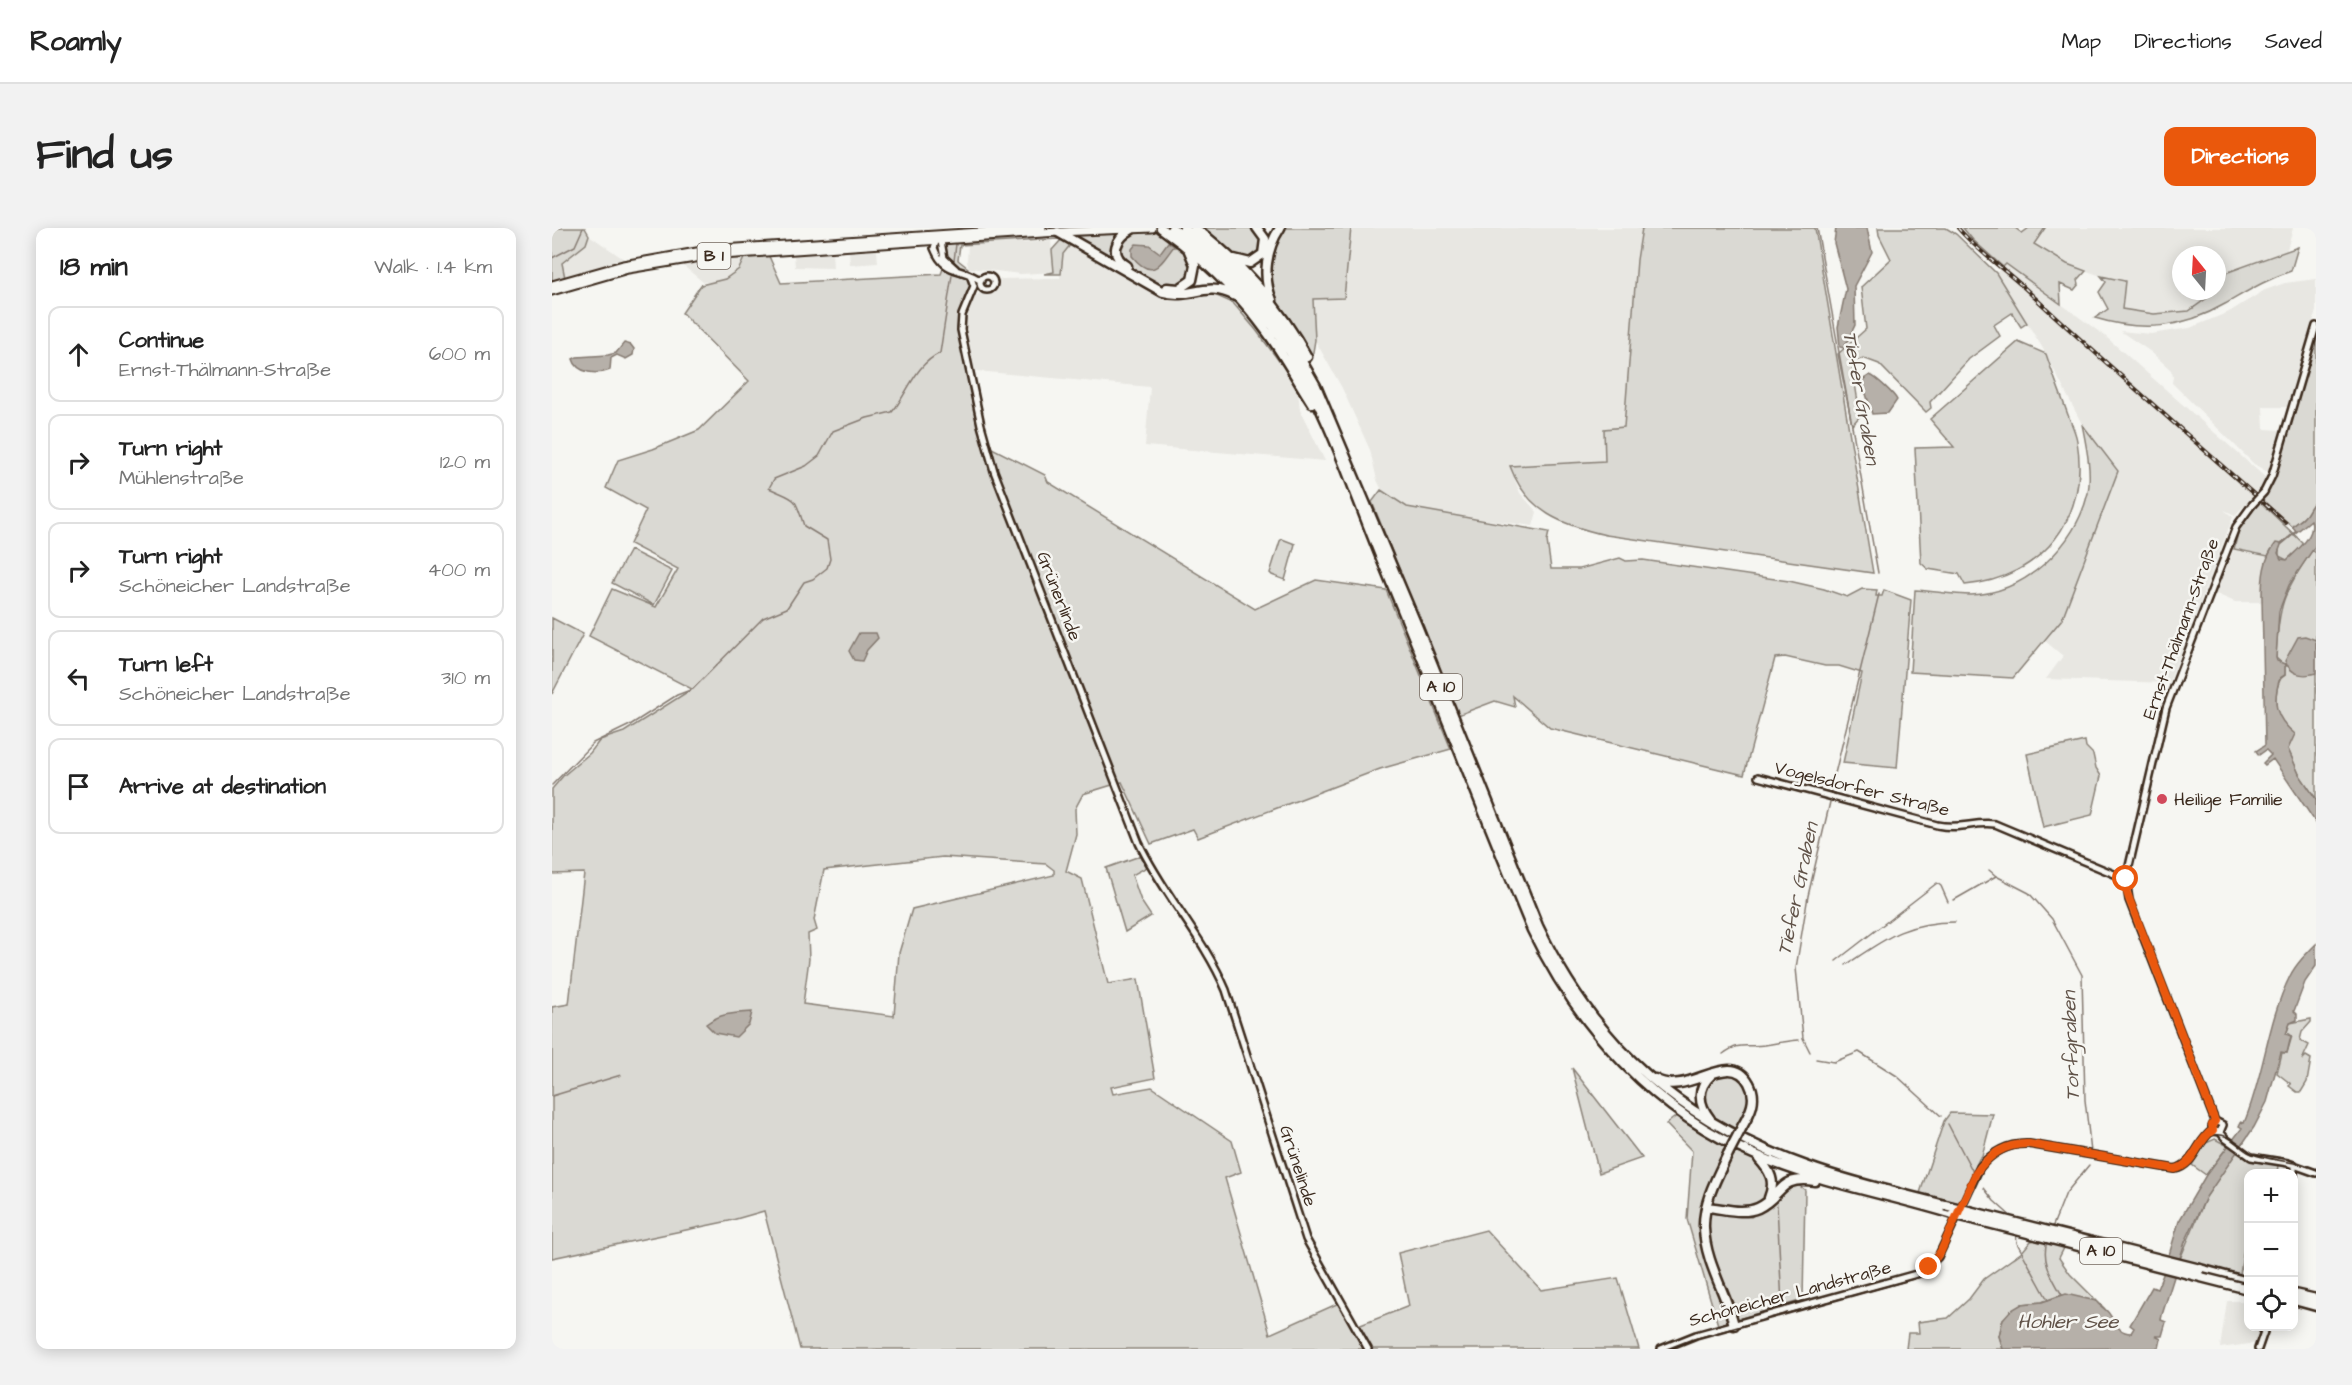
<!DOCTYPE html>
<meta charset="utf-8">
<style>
:root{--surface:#fff;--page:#f2f2f2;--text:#222;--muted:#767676;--line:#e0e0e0;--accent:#ea580c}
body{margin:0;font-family:"Architects Daughter",sans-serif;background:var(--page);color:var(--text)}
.controls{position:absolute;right:18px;bottom:18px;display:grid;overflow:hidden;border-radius:12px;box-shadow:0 3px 15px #0003}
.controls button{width:54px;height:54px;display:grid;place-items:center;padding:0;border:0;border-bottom:2px solid var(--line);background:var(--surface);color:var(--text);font:30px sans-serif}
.compass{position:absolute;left:1620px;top:18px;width:54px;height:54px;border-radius:50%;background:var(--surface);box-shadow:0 3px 15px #0003;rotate:342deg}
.stop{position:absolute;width:18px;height:18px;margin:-14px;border:4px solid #ea580c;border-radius:50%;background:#fff}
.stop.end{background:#ea580c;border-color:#fff;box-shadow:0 2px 6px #0008}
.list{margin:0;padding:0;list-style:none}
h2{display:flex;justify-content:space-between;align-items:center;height:78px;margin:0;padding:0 24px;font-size:26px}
h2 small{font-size:20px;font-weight:400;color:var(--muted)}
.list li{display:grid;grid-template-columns:39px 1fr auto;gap:18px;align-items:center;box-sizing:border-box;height:96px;margin:0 12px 12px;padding:0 12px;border:2px solid var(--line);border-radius:12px}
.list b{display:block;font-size:22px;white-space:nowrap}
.list p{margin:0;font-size:20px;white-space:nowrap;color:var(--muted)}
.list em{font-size:20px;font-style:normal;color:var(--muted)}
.icon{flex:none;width:33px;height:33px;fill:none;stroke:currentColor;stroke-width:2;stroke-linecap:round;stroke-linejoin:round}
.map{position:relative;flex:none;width:1764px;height:1121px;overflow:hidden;border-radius:12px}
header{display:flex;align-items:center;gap:36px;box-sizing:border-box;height:84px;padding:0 30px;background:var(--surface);border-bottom:2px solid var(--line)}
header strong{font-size:28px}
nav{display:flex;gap:33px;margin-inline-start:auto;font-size:21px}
.intro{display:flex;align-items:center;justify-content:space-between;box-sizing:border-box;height:144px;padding:0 36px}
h1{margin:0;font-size:42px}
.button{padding:15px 27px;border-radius:12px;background:var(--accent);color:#fff;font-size:21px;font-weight:700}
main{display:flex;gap:36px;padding:0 36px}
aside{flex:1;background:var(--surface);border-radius:12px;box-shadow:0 3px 15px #0003}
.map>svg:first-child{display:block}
</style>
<header>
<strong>Roamly</strong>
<nav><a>Map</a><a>Directions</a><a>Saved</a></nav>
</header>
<div class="intro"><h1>Find us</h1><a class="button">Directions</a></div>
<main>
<aside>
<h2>18 min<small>Walk · 1.4 km</small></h2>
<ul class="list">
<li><svg class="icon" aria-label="ahead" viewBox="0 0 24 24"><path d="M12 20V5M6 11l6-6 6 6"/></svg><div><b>Continue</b><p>Ernst-Thälmann-Straße</p></div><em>600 m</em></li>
<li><svg class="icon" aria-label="right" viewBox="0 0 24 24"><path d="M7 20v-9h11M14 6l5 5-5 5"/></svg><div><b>Turn right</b><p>Mühlenstraße</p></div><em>120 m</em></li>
<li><svg class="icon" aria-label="right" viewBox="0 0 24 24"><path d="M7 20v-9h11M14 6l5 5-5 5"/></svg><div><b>Turn right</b><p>Schöneicher Landstraße</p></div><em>400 m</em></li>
<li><svg class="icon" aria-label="left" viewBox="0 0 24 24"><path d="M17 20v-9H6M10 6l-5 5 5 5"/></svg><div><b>Turn left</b><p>Schöneicher Landstraße</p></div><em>310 m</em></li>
<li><svg class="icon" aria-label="arrive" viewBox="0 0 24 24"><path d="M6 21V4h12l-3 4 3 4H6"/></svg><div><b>Arrive at destination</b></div></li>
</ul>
</aside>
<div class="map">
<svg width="1764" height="1121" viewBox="0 0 1764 1121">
<rect width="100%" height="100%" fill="#f6f6f2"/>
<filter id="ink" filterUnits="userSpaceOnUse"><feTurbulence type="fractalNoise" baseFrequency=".0167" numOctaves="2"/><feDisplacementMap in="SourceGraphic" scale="12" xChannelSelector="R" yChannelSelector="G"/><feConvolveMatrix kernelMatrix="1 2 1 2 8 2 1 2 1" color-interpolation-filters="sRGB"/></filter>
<g filter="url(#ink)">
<path fill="#e8e7e2" d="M799,0h291l-5,32 -13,167 -18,34 -96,6 10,26 17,19 -4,14 -122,-16 -25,-12 -9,-18 -7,-30 -28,-62 -27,-48 -2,-41 31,-1z
M1493,0h248l-7,25 -9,1 -60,22v-21h-36v36h30l1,4 -23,16 -35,3 -32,-5 3,-28 -24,-5 -34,-12 -33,-20z
M37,7l39,27 -63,16 -3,-15 24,-19z
M470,13v2l29,-2 3,31 -33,2 -52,-6 -2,-6 1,-18z
M518,16l87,51 51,-3 25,11 23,27 37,50 5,10 2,20 25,51 -180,-15 5,-59 -173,-16 -5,-2 -9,-43 1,-13 6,-12 11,-9 10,-1 5,-9 5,-3 59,-1 3,-24z
M325,22l1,13 -28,2 -1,-14z
M280,24l1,16 -38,-1 -1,-13z
M193,28l-6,13 -14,10 -14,3h-8l-22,-18z
M1454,36l99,72 161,142 -5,11 -26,26 -11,-5 9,7 -64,166 -123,-4 17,-23 -18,-15 17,-22 56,-148 -36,-47 -40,-77 -46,-74z
M1764,51v32l-28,96h-25l1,22 17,1 -12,43 -15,-9 -82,-81 1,-7 -2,-6 -20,-18 -31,-21 31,3 39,-6 39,-16 36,-22 20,-7z
M1682,321l34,7 -6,23v23h-27l-21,-9z
M1675,1073h21v25l14,1 -5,16 -37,5z"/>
<path fill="#dad9d3" stroke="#8a8278" stroke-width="1.5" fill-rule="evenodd" d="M0,0h33l4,7 -3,9 -24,19 3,15 -13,4z
M655,0h48l9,19 -10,13 -19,-2 -31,-26z
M735,0h64l-7,70 -31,1 2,41 -3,18c-20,-31 -45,-58 -40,-97 2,-13 5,-24 15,-33z
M1090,0h173l58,345 -267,-38c-44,-10 -79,-23 -96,-69l95,-5 -1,-32 20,-2 13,-167z
M1326,0h68l10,6 40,39 31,50 -6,4 -9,-14 -18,12 6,11 -31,23 -39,43 1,6 -5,4 -47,-48 -16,-6 -11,5 8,53 -8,9 -14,-71 28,-25 -5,-42 30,-28 -12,-24z
M1411,0h52l7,5 7,-5h16l-11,16 33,20 19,7 -8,9 1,4 -5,6 -14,-6 1,20 -55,-40 -3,3 -30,-27z
M575,3l-10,7 5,28 -54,-32z
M582,4h28l13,9v6l6,-1 5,4 8,20 -10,15c-29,3 -38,-8 -61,-23l-3,-3v-19z
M504,8l7,2 91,52h55l25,7 33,40 34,50 -3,3 -5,-10 -37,-50 -23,-27 -25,-11 -27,5 -24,-2 -86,-51 -8,10 -2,20h-17l10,-2 -2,-22 9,-10 -3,-1 -98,6 -2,15 10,8 -2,2c-12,-3 -23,-10 -22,-24l4,-3z
M1746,19l-7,24c-26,9 -43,20 -66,33 -43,25 -84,28 -130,14l13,-9 -9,-17 7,-10 -5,-6 24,5 -3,28 32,5 35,-3 22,-16v-4h6v-15z
M216,26l13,29 160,-9 2,-5 27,10 2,8 -13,38 13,70 12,49 61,31 3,7 207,127 61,-29 70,10 65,159 -71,20 -182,69 -5,-9 -42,15 -29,-62 -39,12 -8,15 1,25 -10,37 16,8 26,105 30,-5 17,99 -44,9 2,7 39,-7 80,54 9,31 -16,6 45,156 69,-31 14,25 56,-22 -11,-53 88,-23 55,60 77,-12 21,71h-839l-36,-138 -35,10 -177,37v-251l17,-3 15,-131 -32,1v-85l11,-13 27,-23 10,-13 24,-8 68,-43 -103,-53 23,-47 44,18 22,-38 -48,-25 16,-34 -40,-22 12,-28 35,-11 46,-19 50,-49 -67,-68 19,-28 24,-6 14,-10 6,-13zM391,629l103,7 8,6v5l-142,34 -13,44 -5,63 -91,-12 6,-45 -1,-25 9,-4 -3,-10 10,-50z
M1764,111v162c-7,5 -7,11 -12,16 -3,4 -8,5 -11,10l-31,-27 13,-22z
M1466,114l28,12c7,21 15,41 22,61 3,8 8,18 9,26 13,77 -35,137 -112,144l-6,-11 -31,-5 -7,-6 -6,-115 39,-1 -24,-28z
M1530,196l36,47 -56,148 -49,59 -103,-6 5,-82c18,1 38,5 56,5 55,-2 105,-50 117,-102 4,-22 -2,-48 -6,-69z
M829,262l26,17 142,25 -2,9 4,28h28l41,-11 6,3 17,-1 146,21 35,8 23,8 15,-8 15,1 -1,6h6l2,-6 27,10 -14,168 -54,-5 19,-90 -23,-7h-14l-40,-9 -10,1 -31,117 -194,-47 -37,-32 2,11 -20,-6 -37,14 -86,-213z
M1708,274l45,43 -18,15 -8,-4v-7l-8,1 -3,6 -34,-7 6,-24z
M730,311l13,5 -10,36 -13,-5 -2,-2 10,-32z
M78,322l42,21 -18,34 -42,-22z
M1760,322l4,3v246l-17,-25 -11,-25 6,-15c-5,-4 -11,-8 -14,-14 -6,-10 -6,-39 5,-45v-9l-9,-8c2,-53 7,-65 36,-108z
M0,390l31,16 -31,60z
M1533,513l1,6 7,7 3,14 5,8 -9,39 -49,12 -16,-73z
M588,628l7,11 -15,8 9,26 10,15 -26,16 -19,-64z
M1759,791v3l-9,10 -2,8 9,5 -7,15 4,-4 5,3 -4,23 -6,10h-4l-8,-6 2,-2 -14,-11 5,-20h5l5,-17 -5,-4 3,-9z
M1020,840l70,90 -43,15z
M1163,846h22l10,8 3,20 -13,29c-25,-13 -28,-11 -35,-40z
M1398,885l43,1 -11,42 -3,3 -20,44 -39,-10 24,-72z
M1126,887l48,33 -24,59 10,4 39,6 46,-33 8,6 -2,110 -85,25 -31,-106 5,-68 -26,-27z
M1663,911l13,7 -22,29 -14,-10 14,-22z
M1182,921l23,12 13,16c-1,7 -2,18 -6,24 -11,12 -40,7 -52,1l-1,-3z
M1684,924l13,8 29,5 -1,8 -29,1v48l-8,52 -60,-15 26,-62z
M1488,1011l25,7 -6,12 11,16 35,35 -9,-8 -35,-6 -19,7 -20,2 -19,15 -4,17 4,13h-97l2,-16h11l-1,-11 30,-4 21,-19 15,-20 38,-27 9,-11z"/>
<path fill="#b6b0a9" stroke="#857a71" stroke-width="1.5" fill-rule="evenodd" d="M1284,0h31l5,24 -18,34 1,39 -11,23 -4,-1 -2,-20 8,-38 -12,-46z
M616,14l6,4c-13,17 -21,36 -42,10v-7l4,-5 13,1 11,8z
M72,115l7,2 3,4 -1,6 -7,4 -9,-4 -6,3 -1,12c-12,5 -33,4 -37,-11l4,-2 31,-2 8,-2z
M1318,147c6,2 25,20 27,25l-9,13 -16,1 -10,-34z
M1764,273v44l-27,40 -10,26 -3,47 1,3 10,4 -2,-4 13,-24 7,-1 11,4v33c-10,3 -22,3 -28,-7h-3v9l-5,3c-8,24 -5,40 15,56l-7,15 11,25 17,25v24l-43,-64 -8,6 -2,-2 8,-8 -5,-5 -7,5 -3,-4 9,-6 -3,-147c0,-19 1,-39 14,-55l5,1 15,-13 -3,-4c3,-5 8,-6 11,-10 6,-5 5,-11 12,-16zM1759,292c5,16 -14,30 -24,40l-6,-1 -3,-6 3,-8z
M307,405h17l2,5 -11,12 -5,11 -8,-1 -5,-9z
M1764,716v22l-11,16 -11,29 3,3v6l-7,3 -4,11 5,2 -4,17 -6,-1 -14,50 -13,25 -48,70 -21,45 -23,73 -1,5 5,2 -4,14h-7l6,3 -2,9 -156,1 -4,-13 4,-17 7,-8 12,-7 20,-2 24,-8 30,7c4,6 11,8 14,14 6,9 9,18 21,18l3,-5 -4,-3 22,-38 5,2 7,-17 15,-51 27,-46 36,-47 -3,-2 2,-4 3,1c20,-47 23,-101 46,-147 6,-12 16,-22 26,-32z
M200,784l-3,12 -13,13 -21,-4 -9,-9c15,-11 28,-11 46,-12z"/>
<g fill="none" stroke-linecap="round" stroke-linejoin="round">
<path stroke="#857a71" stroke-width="1.5" d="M1265,0l61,345
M0,30l23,-12 8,-18
M402,33l2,-17
M0,557l41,-42 37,-18 47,-30 16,-6 70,-71 24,-10 17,-26 9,-3 14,-11 3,-9 -3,-19 -23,-14c-10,-32 -7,-25 -35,-38l5,-9 32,-13 13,-10 14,-25 34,-13 25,-6 4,-5c14,-20 21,-43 44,-54l12,-78
M1278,566l49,-200
M1437,642l7,6 33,17 23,26 30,56 3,125 6,52
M1432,655l12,-7
M1402,672l28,-16
M1284,733l101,-78 4,3 7,16
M1294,737c40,-27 60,-43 109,-43
M1258,824l-7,-14 -7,-70 12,-72 22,-94
M1171,826c18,-13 22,-6 42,-9 11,-2 22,-4 34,-5
M1264,831l18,3 25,-10 38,24 44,40
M0,868l69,-21
M1396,896l25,48
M1432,960l10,13 20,18
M1225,977l5,100
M1500,1000l14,-35 23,-28
M1464,1005l1,10 31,57
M1495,1013c-6,21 5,36 15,54"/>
<defs>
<path id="secondary" d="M389,13l3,17 12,11
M384,14l-2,6c11,28 27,18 47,33
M418,47l4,11 -12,29 -1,15 20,95 13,46 145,372c24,51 65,95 87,147l80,249 62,110
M428 55a7 7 0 1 1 14 0a7 7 0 1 1-14 0Z
M1712,264l8,-16 44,-150
M1206,549l179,48c24,5 37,-4 58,-1l131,55
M1663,893l-86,-221 -3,-21 40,-171 70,-181 16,-22
M1668,904l3,-7 -8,-4 -3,6 2,4 6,1 6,7 25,18 37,6 28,10
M1742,949v-12
M1109,1121l35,-14 224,-62 18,-16 42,-90c13,-16 29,-24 49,-23l146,25c20,-4 22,-29 38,-39
M1706,1121l8,-23"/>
<path id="primary" d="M0,57l71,-20 85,-15 334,-22
M0,63l76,-22 79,-13 351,-24 94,-4"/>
<path id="highway" d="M609,0c41,29 77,64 106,104 17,23 30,48 45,71
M620,0c47,34 88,75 118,124 40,63 66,147 95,216 50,120 97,242 147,362 47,98 124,184 226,226 63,27 130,38 195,58
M632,0c57,41 99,97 132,158l102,242 120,298c58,122 144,196 271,241 44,16 90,26 136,38
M643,0c45,34 85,79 112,129
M506,4l105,60c28,8 42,-12 72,4
M682,31l16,4 13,-9 2,-15 -8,-11
M575,38c-19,-12 -11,-28 5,-37
M615,60l12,1 13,-9 3,-15 -6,-14
M720,72c-10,-23 -6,-51 8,-72
M1103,851c32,20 75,-32 94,4 9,16 1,30 -7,44
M1158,891c-12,-15 -13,-31 1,-44
M1176,926c-11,23 -25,48 -24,74 1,34 22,65 30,97
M1207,931c11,12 17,22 10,39
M1154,979c17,1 36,8 52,1 26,-12 19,-33 57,-27
M1648,1041l48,13
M1742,1066l22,5
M1742,1072l22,6"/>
</defs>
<use href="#secondary" stroke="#3b2a1e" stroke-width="10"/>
<use href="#primary" stroke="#3b2a1e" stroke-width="11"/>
<use href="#highway" stroke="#3b2a1e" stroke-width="13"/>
<use href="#secondary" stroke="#f6f6f2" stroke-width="5"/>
<use href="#primary" stroke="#f6f6f2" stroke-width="7"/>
<use href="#highway" stroke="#f6f6f2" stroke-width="8"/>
<path stroke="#3b2a1e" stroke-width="1.5" d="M1612,944c39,1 24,-27 48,-36 15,-6 25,10 36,16 17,9 47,8 68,17
M1115,1121l23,-9 234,-64 12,-10 7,-12c20,-40 32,-111 89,-106l139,24"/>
<defs>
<path id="rail" d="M1406,0c22,26 51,44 75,68 83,77 169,151 253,227"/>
</defs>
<use href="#rail" stroke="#3b2a1e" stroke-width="4"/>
<use href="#rail" stroke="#f6f6f2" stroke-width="1.5" stroke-dasharray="4.5" stroke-linecap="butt"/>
<defs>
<path id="secondary-bridge" d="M1700,277l12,-13"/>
<path id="highway-bridge" d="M1176,926l14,-27
M1393,977l255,64
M1401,986l295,75"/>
</defs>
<use href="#secondary-bridge" stroke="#3b2a1e" stroke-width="10" stroke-linecap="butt"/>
<use href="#highway-bridge" stroke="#3b2a1e" stroke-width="13" stroke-linecap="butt"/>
<use href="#secondary-bridge" stroke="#f6f6f2" stroke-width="5"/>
<use href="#highway-bridge" stroke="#f6f6f2" stroke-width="8"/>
</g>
</g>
<g fill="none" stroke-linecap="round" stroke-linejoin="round" filter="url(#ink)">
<path stroke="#ea580c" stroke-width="8" d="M1377,1039l12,-16 35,-78c13,-19 30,-30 53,-29l146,25c20,-4 22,-29 38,-39l-1,-5 3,-4 -85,-220 -4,-11v-11"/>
</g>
<circle fill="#d1495b" stroke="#f6f6f2" stroke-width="2" cx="1610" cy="571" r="6"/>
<g text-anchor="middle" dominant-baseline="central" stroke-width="5" stroke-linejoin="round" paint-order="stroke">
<g fill="#f6f6f2" stroke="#73675e" stroke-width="1.5">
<rect x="145.5" y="15" width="33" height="26" rx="4.5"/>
<rect x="868" y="446" width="42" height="26" rx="4.5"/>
<rect x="1528" y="1010" width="42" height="26" rx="4.5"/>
</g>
<g font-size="16" font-weight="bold" fill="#3b2a1e">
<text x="162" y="28">B 1</text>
<text x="889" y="459">A 10</text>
<text x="1549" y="1023">A 10</text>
</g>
<g font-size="18" fill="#3b2a1e" stroke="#f6f6f2">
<text transform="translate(507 368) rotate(69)">Grünerlinde</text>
<text transform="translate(1629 401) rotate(-70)">Ernst-Thälmann-Straße</text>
<text transform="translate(1310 561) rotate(14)">Vogelsdorfer Straße</text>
<text transform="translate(746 938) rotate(72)">Grünelinde</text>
<text transform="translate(1238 1066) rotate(-15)">Schöneicher Landstraße</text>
</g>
<g font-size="18" fill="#3b2a1e" stroke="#f6f6f2" text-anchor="start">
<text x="1622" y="571">Heilige Familie</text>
</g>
<g font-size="20" font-style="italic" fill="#605248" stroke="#f6f6f2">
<text transform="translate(1309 170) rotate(80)">Tiefer Graben</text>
<text transform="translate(1246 661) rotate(-78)">Tiefer Graben</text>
<text transform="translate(1519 818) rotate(-92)">Torfgraben</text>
<text x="1516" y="1094">Hohler See</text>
</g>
</g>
</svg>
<div class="controls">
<button>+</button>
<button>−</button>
<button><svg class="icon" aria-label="locate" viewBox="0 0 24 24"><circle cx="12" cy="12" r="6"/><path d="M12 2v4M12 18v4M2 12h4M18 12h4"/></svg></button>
</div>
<svg class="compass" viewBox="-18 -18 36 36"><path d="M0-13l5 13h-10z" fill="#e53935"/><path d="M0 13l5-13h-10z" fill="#767676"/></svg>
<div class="stop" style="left:1574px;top:651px"></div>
<div class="stop end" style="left:1377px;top:1039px"></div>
</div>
</main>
